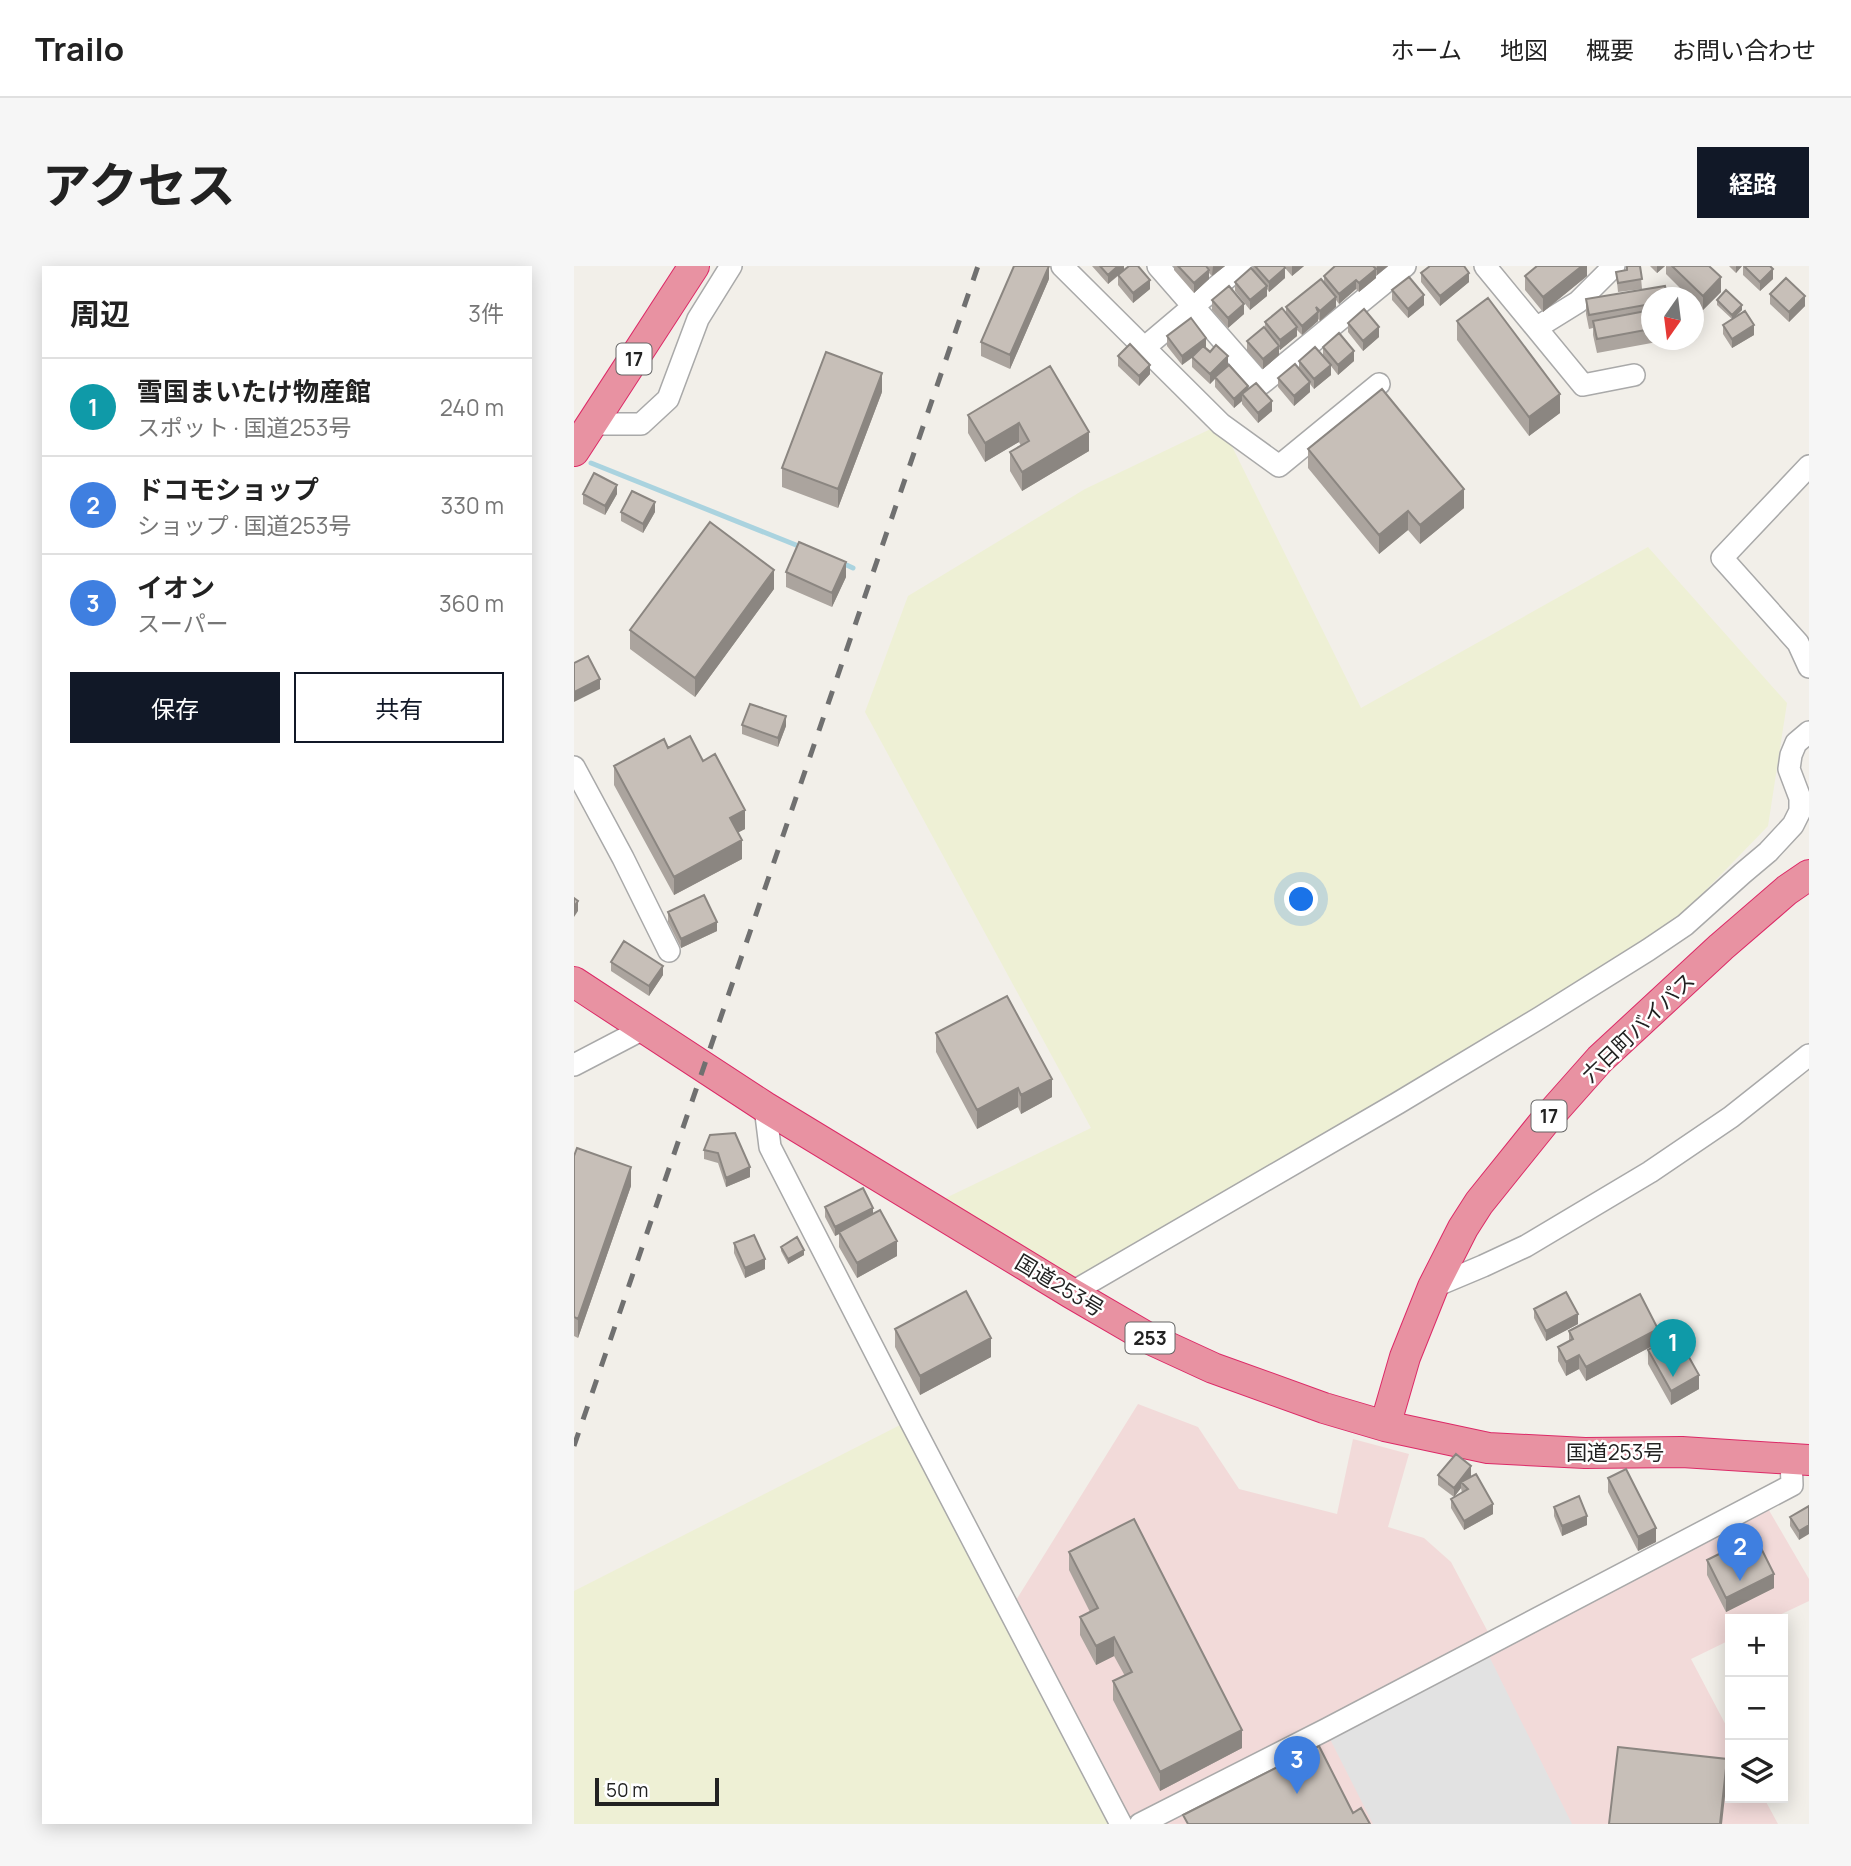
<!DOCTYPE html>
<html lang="ja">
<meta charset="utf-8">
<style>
:root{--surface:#fff;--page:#f6f6f6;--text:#222;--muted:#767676;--line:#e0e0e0;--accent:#111827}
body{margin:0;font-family:Manrope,"Noto Sans JP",sans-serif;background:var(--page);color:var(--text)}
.controls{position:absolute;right:21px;bottom:21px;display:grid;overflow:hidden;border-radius:0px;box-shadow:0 4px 18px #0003}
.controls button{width:63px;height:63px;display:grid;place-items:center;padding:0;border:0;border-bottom:2px solid var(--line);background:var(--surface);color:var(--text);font:35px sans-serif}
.compass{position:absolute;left:1067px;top:21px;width:63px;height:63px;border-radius:50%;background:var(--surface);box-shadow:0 4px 18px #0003;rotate:194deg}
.scale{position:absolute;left:21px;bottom:18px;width:124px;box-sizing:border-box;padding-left:7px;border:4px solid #222;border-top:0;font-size:19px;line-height:24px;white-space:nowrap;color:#222;-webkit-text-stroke:5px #fff;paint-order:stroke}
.you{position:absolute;left:728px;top:634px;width:24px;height:24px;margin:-18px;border:5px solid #fff;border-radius:50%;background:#1a73e8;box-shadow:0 0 0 10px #1a73e833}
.badge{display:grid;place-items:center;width:46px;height:46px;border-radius:50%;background:var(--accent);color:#fff;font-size:23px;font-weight:700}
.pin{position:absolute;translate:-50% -58px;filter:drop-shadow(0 2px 4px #0008)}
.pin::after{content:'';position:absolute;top:37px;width:24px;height:21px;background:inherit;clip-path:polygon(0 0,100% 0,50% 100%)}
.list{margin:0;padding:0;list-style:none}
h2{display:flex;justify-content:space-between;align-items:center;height:91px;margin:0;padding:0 28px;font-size:30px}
h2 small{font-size:23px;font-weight:400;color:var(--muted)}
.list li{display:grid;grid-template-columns:46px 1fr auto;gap:21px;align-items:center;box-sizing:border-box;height:98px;padding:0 28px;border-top:2px solid var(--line)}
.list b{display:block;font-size:26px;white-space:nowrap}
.list p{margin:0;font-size:23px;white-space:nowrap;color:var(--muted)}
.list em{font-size:23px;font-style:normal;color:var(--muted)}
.actions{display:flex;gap:14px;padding:21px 28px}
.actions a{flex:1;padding:16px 0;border:2px solid var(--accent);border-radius:0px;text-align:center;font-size:24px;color:var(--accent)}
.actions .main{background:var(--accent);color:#fff}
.icon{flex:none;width:38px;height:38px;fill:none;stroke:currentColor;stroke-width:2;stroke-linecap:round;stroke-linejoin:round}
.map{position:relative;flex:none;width:1235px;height:1558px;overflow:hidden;border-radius:0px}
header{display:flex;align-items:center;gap:42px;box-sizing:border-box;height:98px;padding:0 35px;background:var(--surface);border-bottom:2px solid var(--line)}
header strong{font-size:33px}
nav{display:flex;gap:38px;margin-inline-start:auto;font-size:24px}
.intro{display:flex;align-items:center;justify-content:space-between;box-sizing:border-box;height:168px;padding:0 42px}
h1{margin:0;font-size:49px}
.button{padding:18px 32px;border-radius:0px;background:var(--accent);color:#fff;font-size:24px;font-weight:700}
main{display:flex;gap:42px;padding:0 42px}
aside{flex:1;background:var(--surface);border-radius:0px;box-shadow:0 4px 18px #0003}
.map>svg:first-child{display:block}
</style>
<header>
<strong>Trailo</strong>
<nav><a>ホーム</a><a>地図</a><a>概要</a><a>お問い合わせ</a></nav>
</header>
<div class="intro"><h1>アクセス</h1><a class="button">経路</a></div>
<main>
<aside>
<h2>周辺<small>3件</small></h2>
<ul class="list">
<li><span class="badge" style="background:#0f9aa8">1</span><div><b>雪国まいたけ物産館</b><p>スポット · 国道253号</p></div><em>240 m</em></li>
<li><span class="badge" style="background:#3f7fe0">2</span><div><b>ドコモショップ</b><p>ショップ · 国道253号</p></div><em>330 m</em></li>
<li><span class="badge" style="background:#3f7fe0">3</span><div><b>イオン</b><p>スーパー</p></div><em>360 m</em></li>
</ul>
<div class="actions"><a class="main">保存</a><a>共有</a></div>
</aside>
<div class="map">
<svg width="1235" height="1558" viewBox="0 0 1235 1558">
<rect width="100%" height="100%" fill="#f2efe9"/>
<path fill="#f2dad9" d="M564,1138l60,23 41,62 98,25 16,-75 56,15 -21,73 36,11 27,24 37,70 -145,87 420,-219 46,79v22l-38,18h-41v21l-39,19 39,74v65h34l14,26h-657l-111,-214z"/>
<path fill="#eef0d5" d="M647,158l140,284 287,-161 139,156 -19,123 -120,124 -577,343 -142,-87 162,-78 -226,-416 43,-116 177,-107z
M336,1154l211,404h-547v-233z"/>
<path fill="#e2e2e2" d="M915,1390l83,168h-199l-43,-85z"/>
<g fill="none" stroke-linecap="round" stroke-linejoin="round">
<path stroke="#aad3df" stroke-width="5" d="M17,197l210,84
M266,296l13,6"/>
<defs>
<path id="minor" d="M488,0l159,158 58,42 100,-82
M584,0l103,118 144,-118
M911,0l98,119 51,-10
M962,62l42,-26 36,-36
M570,82l97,-82
M18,158h49l27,-25 30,-80 33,-53
M1235,200l-87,92 76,85 11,24
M0,501l49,91 46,93
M0,799l71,-37
M191,841l5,40 140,273 211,404
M859,1021l50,-21 43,-20 124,-74 81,-55 78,-62
M497,1027l327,-190 143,-86 107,-67 37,-25 58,-52 25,-21 25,-27 7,-14v-13l-11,-29 2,-14 5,-12 13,-11
M566,1558l187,-95 465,-244 -1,-26"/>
<path id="highway" d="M0,185l120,-185
M0,716l191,125 306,186 79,46 63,29 111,40 61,18 103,22 97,5 97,-1 127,8
M811,1160l20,-69 28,-70 30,-59 16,-25 66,-82 55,-62 121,-112 66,-57 22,-15"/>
</defs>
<use href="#minor" stroke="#a9a9a9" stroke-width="24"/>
<use href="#highway" stroke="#dc2a67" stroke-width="32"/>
<use href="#minor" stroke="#fff" stroke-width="21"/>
<use href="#highway" stroke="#e892a2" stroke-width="30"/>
<path stroke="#707070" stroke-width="5" stroke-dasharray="14 14" stroke-linecap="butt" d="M0,1180l404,-1180"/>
</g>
<path fill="#aba49e" d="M518,0h32v4l26,19 -17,14 -15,-18v-9l-10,8z
M600,0h51l-13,10 -3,-3v6l-15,14 -20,-23z
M679,0h51l-12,10 -7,-8v10l-16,14 -2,-3v7l-17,14 -15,-19v-9l18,-12z
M761,0h53l-11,9 -1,-1v4l-17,14 -3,-3 -17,15 -3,-4v7l-16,14 -2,-2v2l-16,14 -5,-5v6l-17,14 -1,-1v6l-16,14 -16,-18v-10l18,-13v-6l21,-8v-7l38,-24v-7z
M1013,0v10l-44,36 -18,-22v-14z
M1052,0h14l2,23 -24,3 -2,-20 10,-2z
M1076,0h15l-8,7z
M1092,0h43l12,26 -18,18 -10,-9v-3h-3l-24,-24z
M1155,0h13l-6,7z
M1169,0l30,13 -13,12 -17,-16z
M847,7l48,9 -29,24 -19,-24z
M475,13l-39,90 -29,-13v-14z
M818,24l32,15 -16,13 -16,-18z
M1196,28l35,12 -16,16 -19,-18z
M1077,32v42h17l-71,13 -4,-18v-7l-4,1 -3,-15v-15z
M638,34l32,14 -16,14 -16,-18z
M1143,34l25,10 -9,8 21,17 -22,13 -9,-14v-9l9,-6 -15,-14z
M883,55l103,92 -31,23 -72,-96z
M774,57l31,14 -16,14 -15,-19z
M593,70l39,11 22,18 -5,5 25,19 24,22 -14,12 -16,-19v-3l-8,7 -19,-21v-8l-5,5 -18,-17v-9l-10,7 -15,-19z
M749,81l31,14 -16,14 -7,-9v9l-17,14 -4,-5v8l-16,14 -16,-19v-9l21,-9v-8l24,-5z
M544,90l32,18 -11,12 -21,-20z
M476,100l39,85 -67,40 -12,-20v-19l11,-6 -2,-4 -34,20 -17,-29v-18z
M308,126l-44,116 -56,-21v-19z
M734,183l156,59 -44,36 -12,-14 -29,24 -71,-86z
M9,228h34l-12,21 -22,-11z
M47,246h34l-12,21 -22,-12z
M212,306l60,5 -14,30 -46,-20z
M200,323l-79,108 -65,-48v-19z
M168,459l44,1 -8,21 -36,-13z
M94,482l35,13 42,68 -7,3 4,27 -68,36 -60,-110v-19z
M94,646l49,19 -36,17 -13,-26z
M37,696l52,13 -14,21 -38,-25z
M362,767l116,64 -31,17 -3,-7 -41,22 -41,-77z
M136,869l40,42 -24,10 -8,-24 -14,-4v-9z
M0,890l57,30 -53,152 -4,-2z
M251,941l48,7 24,42 -40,22 -18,-31v-13l-4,2 -10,-19z
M160,977l31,26 -20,9 -11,-25z
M207,981l23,8 -16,9 -7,-13z
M960,1043l44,15 -32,17 -12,-23z
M321,1063l96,28 -71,38 -25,-48z
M995,1065l89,12 -72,38 -7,-12 -13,7 -8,-15v-14l11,-6z
M1074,1084l51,39 -28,16 -23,-41z
M864,1209l33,1 -1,1 23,37 -29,16 -13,-22v-9l11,-6 -1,-5 -7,9 -16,-12z
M1034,1212l48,64 -18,9 -30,-59z
M1235,1240l-10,34 -9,-14v-9z
M980,1241l33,18 -25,11 -8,-20z
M495,1286l173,196 -82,43 -47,-91v-19l12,-5 -11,-20 -18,9 -16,-30v-18l10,-5 -21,-42z
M1133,1294l67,28 -48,24 -19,-37z"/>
<path fill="#8b8681" d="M475,0v13l-39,90v-14z
M544,0h6v4l-16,14v-9z
M639,0h12l-13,10z
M718,0h12l-12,10z
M803,0h11l-11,9z
M1008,0h5v10l-44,36v-15z
M1083,0h8l-8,7z
M1162,0h6l-6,7z
M711,2v10l-16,14v-10z
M802,3v9l-17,14v-9z
M1199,3v10l-13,12v-9z
M635,4v9l-15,14v-10z
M895,7v9l-29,24v-10z
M1147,11v15l-18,18v-14z
M576,14v9l-17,14v-10z
M782,14v9l-17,15v-10z
M693,20v10l-17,14v-10z
M850,29v10l-16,13v-9z
M1231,30v10l-16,16v-10z
M762,31v10l-16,14v-10z
M670,38v10l-16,14v-10z
M1168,39v5l-10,10v-5z
M744,46v9l-16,14v-9z
M1180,59v10l-22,13v-9z
M723,61v9l-17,14v-10z
M805,61v10l-16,14v-10z
M632,72v9l-24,18v-9z
M705,80v9l-16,14v-10z
M780,85v10l-16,14v-10z
M654,90v9l-18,19v-10z
M576,99v9l-11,12v-10z
M757,99v10l-17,14v-10z
M308,107v19l-44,116v-19z
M736,116v10l-16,14v-10z
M674,120v10l-6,-2v7l-8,7v-9z
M986,128v19l-31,23v-19z
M698,135v10l-14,12v-10z
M445,157v19l-34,20v-19z
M515,166v19l-67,40v-19z
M43,219v9l-12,21v-9z
M890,223v19l-44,36v-19z
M81,236v10l-12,21v-9z
M834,245v19l-29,24v-19z
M272,296v15l-14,30v-14z
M200,304v19l-79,108v-19z
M26,413v10l-26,13v-10z
M212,450v10l-8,21v-9z
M171,544v19l-15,8v-19z
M168,574v19l-68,36v-18z
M4,635v10l-4,6v-10z
M143,656v9l-36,17v-9z
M89,700v9l-14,21v-10z
M478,813v18l-31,17v-19z
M444,822v19l-41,22v-19z
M57,901v19l-53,152v-19z
M176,901v10l-24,10v-9z
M299,942v9l-38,19v-9z
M323,975v15l-40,22v-15z
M230,984v5l-16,9v-5z
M191,993v10l-20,9v-10z
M1004,1048v10l-32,17v-10z
M1084,1063v14l-72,38v-14z
M417,1072v19l-71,38v-19z
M1005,1089v14l-13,7v-14z
M1125,1109v14l-28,16v-14z
M897,1200v10l-7,9 -3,-3v6l-7,9v-9z
M919,1238v10l-29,16v-9z
M1013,1250v9l-25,11v-10z
M1235,1259v9l-10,6v-9z
M1082,1262v14l-18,9v-14z
M1200,1308v14l-48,24v-14z
M540,1371v19l-18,9v-19z
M668,1464v18l-82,43v-19z
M1153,1493v19l-5,46h-2z"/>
<path fill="#c7bfb8" stroke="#8b8681" stroke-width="2" d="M440,0h35l-39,89 -29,-13z
M526,0h18l-10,9z
M555,0h9l12,14 -17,13 -15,-18z
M604,0h28l3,4 -15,13z
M681,0h29l1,2 -16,14z
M761,0h38l3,3 -17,14 -3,-3 -17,14 -15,-18z
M856,0h34l5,7 -29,23 -19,-23z
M963,0h45l-39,31 -18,-21z
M1053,0h13l2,13 -24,4 -2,-11 11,-2z
M1098,0h37l12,11 -18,19z
M1170,0h26l3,3 -13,13z
M677,2l16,18 -17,14 -15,-18z
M835,11l15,18 -16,14 -16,-19z
M1212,12l19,18 -16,16 -19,-18z
M747,13l15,18 -16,14 -4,-4 2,5 -16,14 -16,-19z
M655,20l15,18 -16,14 -16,-18z
M1091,20l3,12h-17v6l-62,11 -3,-16z
M1152,24l16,15 -10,10 -15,-15z
M914,32l72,96 -31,23 -72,-96z
M708,42l15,19 -17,13 -15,-18z
M790,43l15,18 -16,14 -15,-18z
M1077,44v19l-54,10 -4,-18z
M1171,45l9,14 -22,14 -9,-14z
M617,52l15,20 -24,18 -15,-20z
M690,61l15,19 -16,13 -16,-18z
M765,67l15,18 -16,14 -15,-18z
M556,78l20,21 -11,11 -21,-20z
M642,79l12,11 -18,18 -18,-17 11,-11 7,6z
M741,81l16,18 -17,14 -15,-18z
M252,86l56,21 -44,116 -56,-21z
M721,98l15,18 -16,14 -16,-18z
M655,99l19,21 -14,13 -19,-22z
M476,100l39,66 -67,40 -12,-20 19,-11 -10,-18 -34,20 -17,-28z
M682,117l16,18 -14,12 -16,-19z
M808,123l82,100 -44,36 -12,-14 -29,24 -71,-86z
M20,207l23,12 -12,21 -22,-12z
M58,225l23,11 -12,22 -22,-12z
M136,256l64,48 -79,108 -65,-48z
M225,276l47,20 -14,31 -46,-21z
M14,390l12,23 -26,13v-29z
M176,438l36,12 -8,22 -36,-13z
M116,470l13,25 12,-7 30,56 -15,8 12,22 -68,37 -60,-111 50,-27 4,9z
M130,629l13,27 -36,17 -13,-27z
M0,632l4,3 -4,6z
M50,675l39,25 -14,20 -38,-24z
M433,730l45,83 -31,16 -3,-7 -41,22 -41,-77z
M161,867l15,34 -24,11 -8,-25 -14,-3 6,-15z
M3,882l54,19 -53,152 -4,-2v-161z
M289,922l10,20 -38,19 -10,-20z
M306,944l17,31 -40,22 -18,-31z
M180,969l11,24 -20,9 -11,-25z
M223,971l7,13 -16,9 -7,-12z
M392,1025l25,47 -71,38 -25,-47z
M992,1026l12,22 -32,17 -12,-22z
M1066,1028l18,35 -72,38 -7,-12 -13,7 -8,-15 15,-8 -4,-8z
M1102,1068l23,41 -28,16 -23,-41z
M882,1188l15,12 -17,22 -16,-13z
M1052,1203l30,59 -18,9 -30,-59z
M902,1208l17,30 -29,17 -13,-22 17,-10 -7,-7z
M1005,1230l8,20 -25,10 -8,-19z
M1235,1240v19l-10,6 -9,-14z
M560,1253l108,211 -82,42 -47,-91 19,-9 -18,-35 -18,9 -16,-29 18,-9 -29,-56z
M1181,1270l19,38 -48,24 -19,-38z
M745,1480l34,67 8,-5 9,16h-182l-5,-9z
M1044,1481l109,12 -7,65h-111z"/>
<g text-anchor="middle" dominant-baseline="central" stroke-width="5" stroke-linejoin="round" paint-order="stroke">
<g fill="#fff" stroke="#646464" stroke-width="2">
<rect x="42.5" y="77.5" width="35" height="31" rx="5"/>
<rect x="957.5" y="834.5" width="35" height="31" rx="5"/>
<rect x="551.5" y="1056.5" width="49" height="31" rx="5"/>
</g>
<g font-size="19" font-weight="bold" fill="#222">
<text x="60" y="93">17</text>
<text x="975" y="850">17</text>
<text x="576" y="1072">253</text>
</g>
<g font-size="21" fill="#222" stroke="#fff">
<text transform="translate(1064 761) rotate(-44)">六日町バイパス</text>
<text transform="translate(486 1019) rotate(31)">国道253号</text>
<text x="1041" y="1186">国道253号</text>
</g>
</g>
</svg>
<div class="controls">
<button>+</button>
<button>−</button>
<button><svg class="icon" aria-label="layers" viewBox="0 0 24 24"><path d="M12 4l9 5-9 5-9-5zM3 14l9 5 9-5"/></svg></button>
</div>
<svg class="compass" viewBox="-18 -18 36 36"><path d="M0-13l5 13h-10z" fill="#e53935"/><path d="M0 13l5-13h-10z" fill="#767676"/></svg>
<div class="scale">50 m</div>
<div class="you"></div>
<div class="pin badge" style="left:1099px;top:1111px;background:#0f9aa8">1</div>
<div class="pin badge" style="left:1166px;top:1315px;background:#3f7fe0">2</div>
<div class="pin badge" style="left:723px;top:1528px;background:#3f7fe0">3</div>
</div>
</main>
